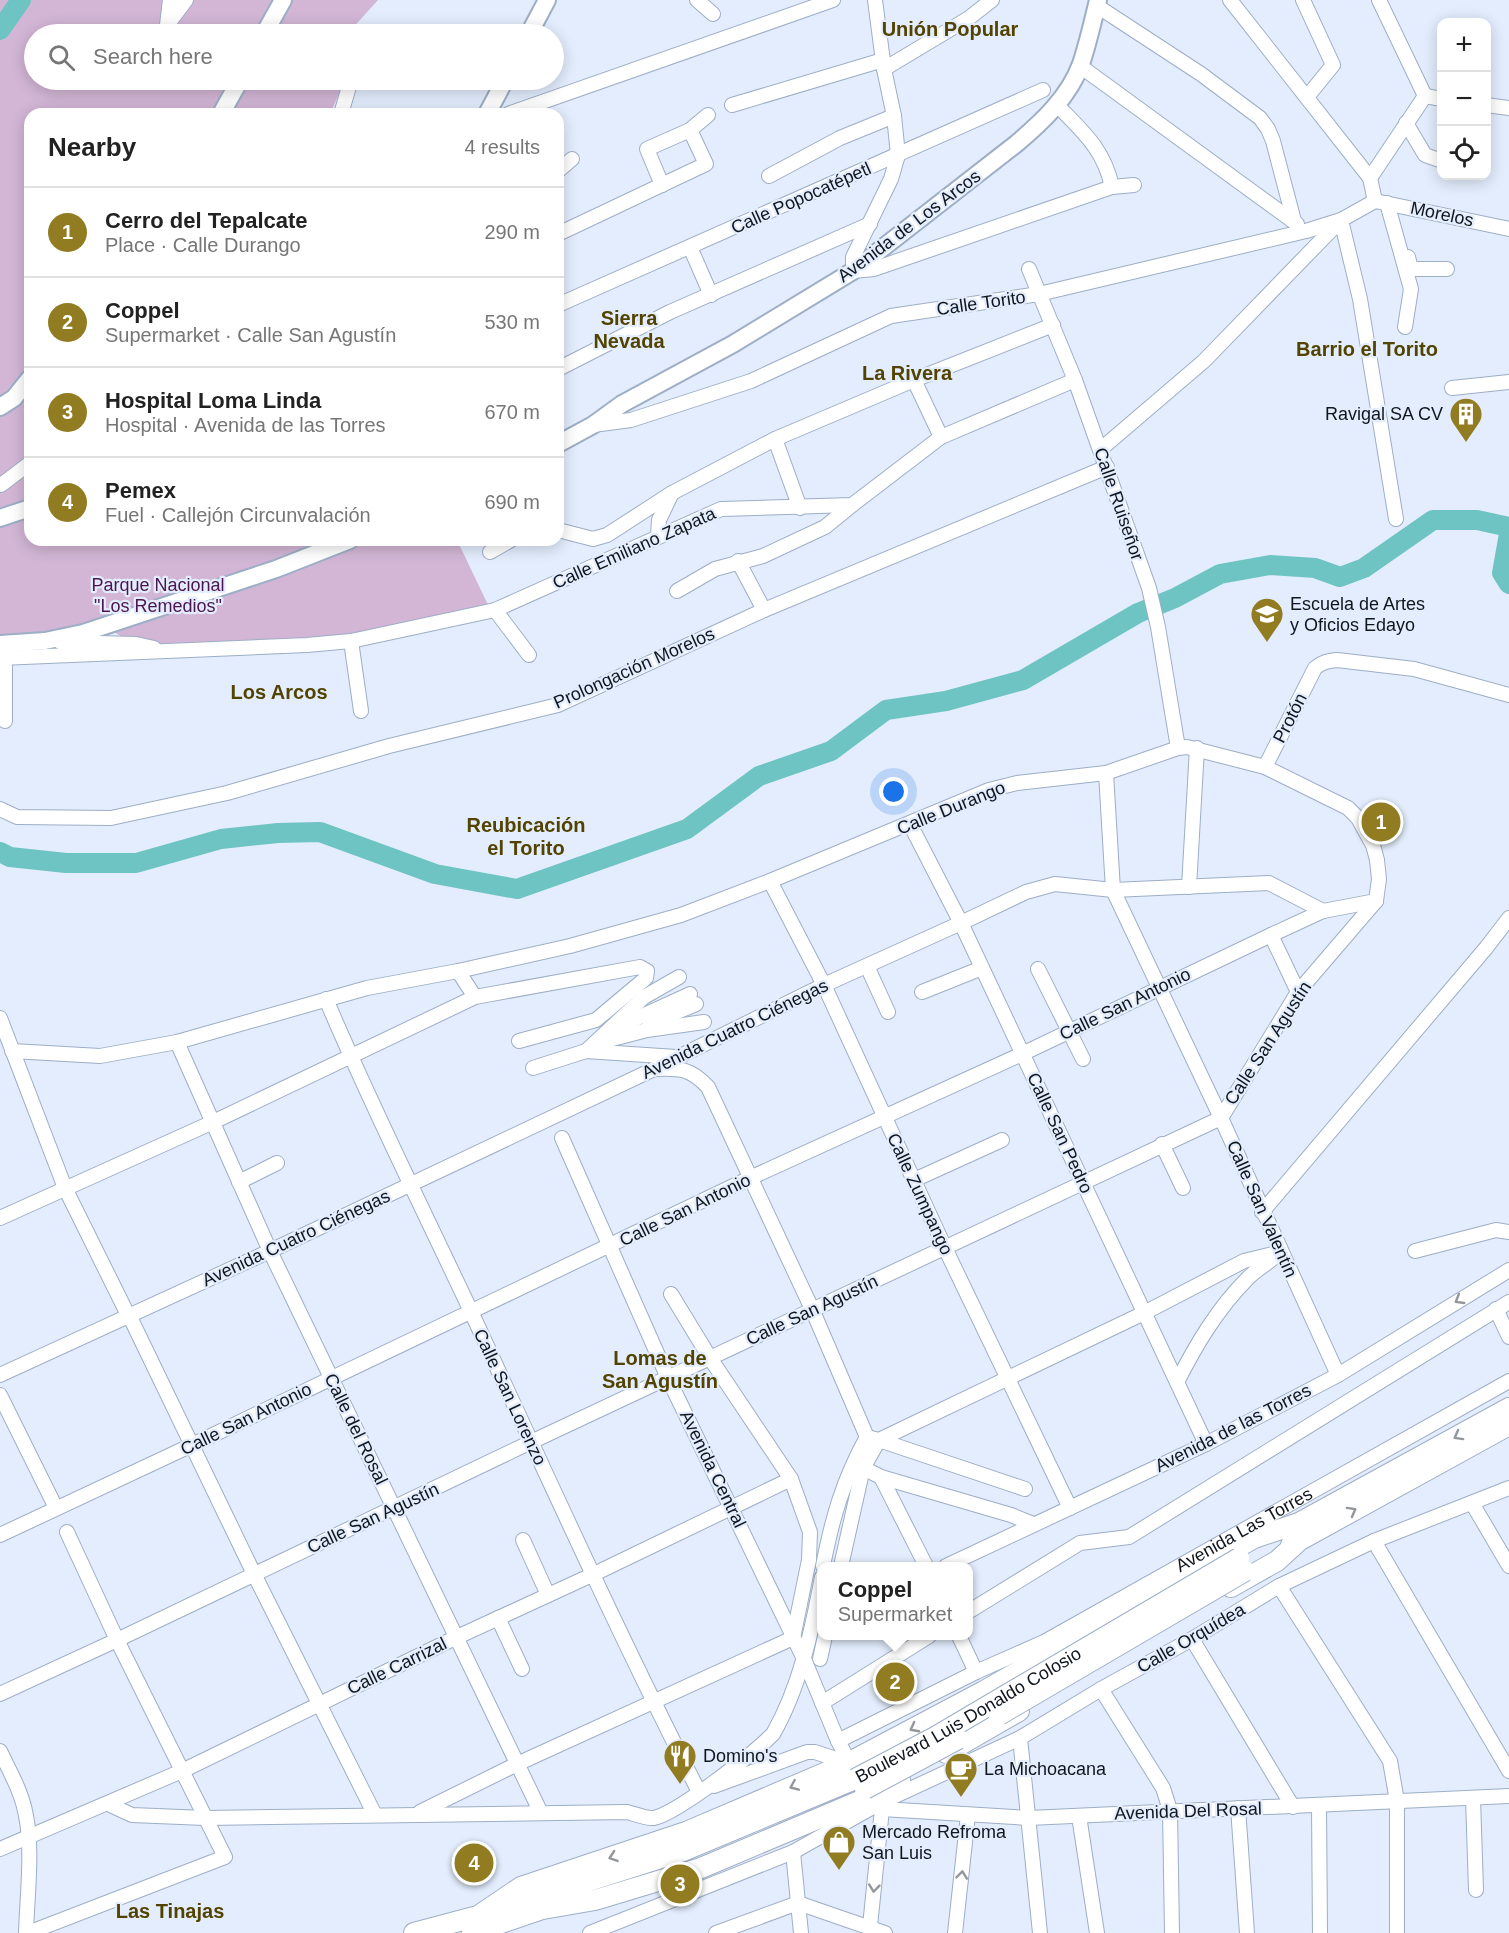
<!DOCTYPE html>
<meta charset="utf-8">
<style>
:root{--surface:#fff;--page:#f2f2f2;--text:#222;--muted:#767676;--line:#e0e0e0;--accent:#917c22}
body{margin:0;font-family:Helvetica,sans-serif;background:var(--page);color:var(--text)}
.controls{position:absolute;right:18px;top:18px;display:grid;overflow:hidden;border-radius:12px;box-shadow:0 3px 15px #0003}
.controls button{width:54px;height:54px;display:grid;place-items:center;padding:0;border:0;border-bottom:2px solid var(--line);background:var(--surface);color:var(--text);font:30px sans-serif}
.you{position:absolute;left:894px;top:792px;width:21px;height:21px;margin:-15px;border:4px solid #fff;border-radius:50%;background:#1a73e8;box-shadow:0 0 0 9px #1a73e833}
.badge{display:grid;place-items:center;width:39px;height:39px;border-radius:50%;background:var(--accent);color:#fff;font-size:20px;font-weight:700}
.pin{position:absolute;translate:-50% -50%;border:3px solid #fff;box-shadow:0 2px 6px #0006}
.popup{position:absolute;left:817px;top:1562px;width:156px;height:78px;box-sizing:border-box;display:grid;place-content:center;border-radius:12px;background:var(--surface);filter:drop-shadow(0 2px 4px #0005);font-size:20px;white-space:nowrap;color:var(--muted)}
.popup b{font-size:22px;color:var(--text)}
.popup::after{content:'';position:absolute;left:50%;top:100%;margin-left:-12px;border:12px solid transparent;border-top-color:var(--surface)}
.list{margin:0;padding:0;list-style:none}
h2{display:flex;justify-content:space-between;align-items:center;height:78px;margin:0;padding:0 24px;font-size:26px}
h2 small{font-size:20px;font-weight:400;color:var(--muted)}
.list li{display:grid;grid-template-columns:39px 1fr auto;gap:18px;align-items:center;box-sizing:border-box;height:90px;padding:0 24px;border-top:2px solid var(--line)}
.list b{display:block;font-size:22px;white-space:nowrap}
.list p{margin:0;font-size:20px;white-space:nowrap;color:var(--muted)}
.list em{font-size:20px;font-style:normal;color:var(--muted)}
.icon{flex:none;width:33px;height:33px;fill:none;stroke:currentColor;stroke-width:2;stroke-linecap:round;stroke-linejoin:round}
.map{position:relative;flex:none;width:1509px;height:1933px;overflow:hidden}
.search{position:absolute;background:var(--surface);box-shadow:0 3px 15px #0003;left:24px;top:24px;width:540px;height:66px;display:flex;align-items:center;gap:15px;box-sizing:border-box;padding:0 21px;border-radius:33px;color:var(--muted);font-size:22px}
.panel{position:absolute;background:var(--surface);box-shadow:0 3px 15px #0003;left:24px;top:108px;width:540px;height:438px;border-radius:18px}
.map>svg:first-child{display:block}
</style>
<div class="map">
<svg width="1509" height="1933" viewBox="0 0 1509 1933">
<rect width="100%" height="100%" fill="#e3edfd"/>
<path fill="#d3b6d6" d="M0,0h378l-28,31 1,3h-317v46h311l-15,34h-300v426h427l33,69 -219,40 -131,2 -36,-27 -36,10 -68,5z"/>
<g fill="none" stroke-linecap="round" stroke-linejoin="round">
<path stroke="#6ec4c2" stroke-width="20" d="M0,30l21,-30
M1509,534l-7,39 7,11
M0,852l10,5 56,6h70l85,-24 57,-6 42,-1 115,42 82,15 170,-60 72,-53 72,-25 55,-41 60,-9 77,-21 115,-67 37,-15 45,-24 50,-9 45,3 25,9 24,-9 69,-48h44l32,7"/>
<defs>
<g id="minor">
<path d="M697,0l16,14"/>
<path d="M875,0l9,69 10,47 4,39 -7,24 -38,78v14l21,-2 238,-82 22,-2"/>
<path d="M1230,0l140,178 5,23"/>
<path d="M1303,0l30,65 -26,32"/>
<path d="M1379,0l46,96"/>
<path d="M1097,6l104,68 59,44 8,11 5,12 21,80"/>
<path d="M168,24l18,-24"/>
<path d="M163,34l4,-9 3,-25"/>
<path d="M1080,66l217,158"/>
<path d="M884,69l85,-51 23,-18"/>
<path d="M1425,96l17,3"/>
<path d="M732,105l151,-45"/>
<path d="M1057,105c26,27 47,44 55,82"/>
<path d="M1486,105l23,3"/>
<path d="M341,114l10,-34"/>
<path d="M508,114l325,-114"/>
<path d="M1406,123l19,32 17,6"/>
<path d="M558,171l14,-12"/>
<path d="M769,176l71,-38 54,-22"/>
<path d="M1370,178l55,-82"/>
<path d="M662,185l-15,-36 43,-19 18,-15"/>
<path d="M1375,201l134,28"/>
<path d="M1387,203l24,86 -6,38"/>
<path d="M1341,220l19,79 36,220"/>
<path d="M558,234l148,-70 -16,-34"/>
<path d="M690,247l21,48"/>
<path d="M1408,257l3,12h36"/>
<path d="M1029,269l46,111 74,208 9,39 20,121"/>
<path d="M558,305l485,-215"/>
<path d="M558,369l112,-57 200,-88"/>
<path d="M914,380l27,57"/>
<path d="M1452,388l57,-6"/>
<path d="M593,425l38,-5 120,-39 140,-65 148,-22 267,-63 35,-11 34,-19"/>
<path d="M775,439l25,69"/>
<path d="M1101,449l103,-88 135,-139"/>
<path d="M1,485l29,-22"/>
<path d="M558,530l35,9 14,-4 65,-42 103,-54 139,-59 139,-55"/>
<path d="M658,537l1,-17 13,-27"/>
<path d="M490,552l21,-12"/>
<path d="M738,561l26,49"/>
<path d="M677,591l38,-22 48,-13 62,-29 27,-22"/>
<path d="M495,610l34,45"/>
<path d="M351,641l10,70"/>
<path d="M60,642l76,2 18,4"/>
<path d="M0,658l307,-13 44,-4 144,-31 226,-101 131,-4 89,-68 134,-57"/>
<path d="M5,658v63"/>
<path d="M1265,767l50,-99c7,-6 13,-7 22,-8l77,9 95,26"/>
<path d="M1106,773l7,117 108,228 117,257"/>
<path d="M0,809l17,8 94,1 116,-25 162,-47 169,-41 206,-95 343,-143"/>
<path d="M910,824l51,99 245,521"/>
<path d="M770,881l54,104 121,263 125,260"/>
<path d="M1189,887l8,-139"/>
<path d="M1271,935l27,57"/>
<path d="M867,966l21,46"/>
<path d="M1038,969l45,90"/>
<path d="M458,971l17,26"/>
<path d="M922,992l60,-24"/>
<path d="M326,999c46,109 99,214 149,321 73,158 145,317 224,472"/>
<path d="M0,1018l65,170 60,121"/>
<path d="M618,1027l72,-33"/>
<path d="M648,1028l5,-6 43,-18"/>
<path d="M177,1042l93,209 271,562"/>
<path d="M597,1043l50,-13 57,-8"/>
<path d="M12,1051l88,5 77,-14 190,-54 91,-17 112,-25 111,-31 89,-34 219,-91 28,-7 89,-10 72,-25 9,-1 78,20 83,41 10,10 15,27 4,15 2,19 -3,22"/>
<path d="M586,1051l58,-54 35,-20"/>
<path d="M533,1068l53,-17 90,6"/>
<path d="M657,1069c24,-1 34,0 51,18l104,222 55,128"/>
<path d="M562,1138l106,240 136,281 34,82 15,28"/>
<path d="M1162,1144l21,44"/>
<path d="M914,1180l88,-40"/>
<path d="M239,1182l38,-19"/>
<path d="M1262,1212l224,-264 23,-30"/>
<path d="M0,1218l211,-95 264,-126 165,-30 7,4 -1,7 -50,42 -77,21"/>
<path d="M1415,1251l81,-21 13,2"/>
<path d="M1496,1309l13,28"/>
<path d="M130,1317l124,257 121,241"/>
<path d="M0,1375l270,-124 382,-181 172,-85 137,-62 65,-31 29,-8 58,6 156,-7 54,28"/>
<path d="M1177,1382c19,-37 40,-73 71,-104 8,-8 20,-15 29,-23"/>
<path d="M0,1395l56,113"/>
<path d="M867,1437l12,3 265,-127 100,-52 37,-9"/>
<path d="M863,1468l18,9 130,38 22,9"/>
<path d="M881,1477l45,89"/>
<path d="M1472,1503l37,63"/>
<path d="M0,1535l192,-90 558,-267 272,-124 249,-119 52,-24 53,-10"/>
<path d="M523,1540l25,55"/>
<path d="M1374,1541l135,230"/>
<path d="M823,1566c9,-47 20,-86 44,-129"/>
<path d="M841,1566l22,-98 16,-28 146,49"/>
<path d="M946,1566l260,-122 132,-69 171,-105"/>
<path d="M1279,1586l111,175 7,40v132"/>
<path d="M968,1612l112,-69 49,-6 380,-235"/>
<path d="M498,1618l24,51"/>
<path d="M959,1636l17,36"/>
<path d="M1192,1639l101,168"/>
<path d="M820,1659l5,-23"/>
<path d="M1101,1689l62,99 7,22 2,123"/>
<path d="M0,1694l117,-54 414,-198 690,-324 77,-126 78,-91"/>
<path d="M822,1703l107,-67"/>
<path d="M1020,1738l20,195"/>
<path id="s1" d="M838,1741l138,-69 68,-30 465,-261"/>
<path d="M0,1751c10,21 22,41 26,65 7,33 1,82 0,117"/>
<path d="M714,1786l93,-34h8l33,11"/>
<path d="M869,1789l11,14 2,6 147,9 480,-22"/>
<path d="M1473,1798l3,92"/>
<path d="M108,1804l24,11 73,3 422,-6c8,2 20,7 27,6 25,-6 99,-64 119,-84 27,-47 39,-104 49,-157"/>
<path d="M1319,1805l1,128"/>
<path d="M1238,1808l9,125"/>
<path d="M420,1812l97,-48 276,-126 16,-78 1,-28 -19,-53 -81,-121 -39,-64"/>
<path d="M1079,1816l18,117"/>
<path d="M0,1849l182,-78 273,-133 139,-64 197,-95"/>
<path d="M793,1852l8,81"/>
<path d="M870,1926l12,-117"/>
<path d="M28,1933l197,-76 -108,-217 -50,-108"/>
<path d="M590,1933l203,-81 87,-49 140,-65 81,-49 91,-50 87,-53 95,-45 135,-53"/>
<path d="M716,1933l82,-30 87,30"/>
<path d="M955,1933l13,-118"/>
</g>
<path id="major" d="M264,34l19,-34
M529,34l18,-34
M221,114l19,-34
M487,114l18,-34
M0,407l14,-9 16,-20
M558,444l35,-19 29,-21 111,-60 120,-73 163,-127c26,-22 53,-47 65,-80 7,-21 12,-43 17,-64
M0,518l30,-10
M0,644l45,-3 38,-8 193,-64 74,-29"/>
<path id="highway" d="M1288,1529l221,-121
M1291,1545l218,-120
M1231,1587l46,-26 24,-22
M946,1753l73,-42
M543,1909l52,-9 106,-32 173,-73 26,-15
M478,1916l43,-29 165,-55 162,-69 136,-72 270,-153 45,-15
M414,1933l64,-17 205,-65 172,-72
M472,1933l70,-24"/>
</defs>
<use href="#minor" stroke="#9daec6" stroke-width="16"/>
<use href="#major" stroke="#9daec6" stroke-width="20"/>
<use href="#highway" stroke="#9daec6" stroke-width="22"/>
<use href="#minor" stroke="#fff" stroke-width="14"/>
<use href="#major" stroke="#fff" stroke-width="16"/>
<use href="#highway" stroke="#fff" stroke-width="20"/>
<defs>
<g id="highway-bridge">
<path d="M999,1715l246,-144"/>
<path id="s2" d="M855,1779l80,-42 304,-179"/>
<path d="M865,1789l93,-50"/>
</g>
</defs>
<use href="#highway-bridge" stroke="#9daec6" stroke-width="22" stroke-linecap="butt"/>
<use href="#highway-bridge" stroke="#fff" stroke-width="20"/>
</g>
<defs><path id="oneway-chevron" d="M-2-3.5L2.5 0L-2 3.5" fill="none" stroke-width="1.6" stroke-linecap="round" stroke-linejoin="round" transform="scale(1.5)"/></defs>
<g stroke="#93969a">
<use href="#oneway-chevron" transform="translate(1459 1300) rotate(149)"/>
<use href="#oneway-chevron" transform="translate(1458 1436) rotate(151)"/>
<use href="#oneway-chevron" transform="translate(1352 1511) rotate(-29)"/>
<use href="#oneway-chevron" transform="translate(914 1728) rotate(152)"/>
<use href="#oneway-chevron" transform="translate(794 1786) rotate(157)"/>
<use href="#oneway-chevron" transform="translate(613 1857) rotate(161)"/>
<use href="#oneway-chevron" transform="translate(962 1875) rotate(-84)"/>
<use href="#oneway-chevron" transform="translate(874 1888) rotate(96)"/>
</g>
<defs>
<symbol id="building-pin" viewBox="-11 -11 22 30"><path d="M0 17L-7.5 6A9.5 9.5 0 1 1 7.5 6Z" fill="#917c22" stroke="#e3edfd"/><path d="M-4-6H4V6H1V3H-1V6H-4ZM-2.5-4.3h1.7v1.8h-1.7ZM.8-4.3h1.7v1.8H.8ZM-2.5-1h1.7V.8h-1.7ZM.8-1h1.7V.8H.8Z" fill="#fff"/></symbol>
<symbol id="school-pin" viewBox="-11 -11 22 30"><path d="M0 17L-7.5 6A9.5 9.5 0 1 1 7.5 6Z" fill="#917c22" stroke="#e3edfd"/><path d="M0-5L7-2L0 1L-7-2ZM-4 1L0 2.5L4 1V4Q0 6-4 4Z" fill="#fff"/></symbol>
<symbol id="restaurant-pin" viewBox="-11 -11 22 30"><path d="M0 17L-7.5 6A9.5 9.5 0 1 1 7.5 6Z" fill="#917c22" stroke="#e3edfd"/><path d="M-5-6h1v4h1v-4h1v4h1v-4h1v5L-1.5 .5V6h-2V.5L-5-1ZM5-6V6H3V1.5H1.5Q1.5-4 5-6Z" fill="#fff"/></symbol>
<symbol id="cafe-pin" viewBox="-11 -11 22 30"><path d="M0 17L-7.5 6A9.5 9.5 0 1 1 7.5 6Z" fill="#917c22" stroke="#e3edfd"/><path d="M-5.5-4.5H6V0H3Q3 3.5 0 3.5H-2.5Q-5.5 3.5-5.5 0ZM3-3.2v2h1.7v-2ZM-6 4.5H4V6H-6Z" fill="#fff"/></symbol>
<symbol id="shop-pin" viewBox="-11 -11 22 30"><path d="M0 17L-7.5 6A9.5 9.5 0 1 1 7.5 6Z" fill="#917c22" stroke="#e3edfd"/><path d="M-5-2.5h2.3a2.7 3.5 0 0 1 5.4 0H5L5.5 6h-11ZM-1.5-2.5h3a1.5 2.3 0 0 0-3 0Z" fill="#fff"/></symbol>
</defs>
<g fill-rule="evenodd">
<use href="#building-pin" x="1447" y="395" width="38" height="52"/>
<use href="#school-pin" x="1248" y="595" width="38" height="52"/>
<use href="#restaurant-pin" x="661" y="1737" width="38" height="52"/>
<use href="#cafe-pin" x="942" y="1750" width="38" height="52"/>
<use href="#shop-pin" x="820" y="1823" width="38" height="52"/>
</g>
<g text-anchor="middle" dominant-baseline="central" stroke-width="4.5" stroke-linejoin="round" paint-order="stroke">
<g font-size="18" fill="#10161e" stroke="#e3edfd">
<text transform="translate(801 198) rotate(-24)">Calle Popocatépetl</text>
<text transform="translate(1442 214) rotate(12)">Morelos</text>
<text transform="translate(909 226) rotate(-37)">Avenida de Los Arcos</text>
<text transform="translate(981 303) rotate(-8)">Calle Torito</text>
<text transform="translate(1119 504) rotate(71)">Calle Ruiseñor</text>
<text transform="translate(634 548) rotate(-24)">Calle Emiliano Zapata</text>
<text transform="translate(634 668) rotate(-24)">Prolongación Morelos</text>
<text transform="translate(1290 718) rotate(-63)">Protón</text>
<text transform="translate(951 808) rotate(-22)">Calle Durango</text>
<text transform="translate(1125 1004) rotate(-26)">Calle San Antonio</text>
<text transform="translate(735 1029) rotate(-26)">Avenida Cuatro Ciénegas</text>
<text transform="translate(1268 1043) rotate(-57)">Calle San Agustín</text>
<text transform="translate(1060 1133) rotate(65)">Calle San Pedro</text>
<text transform="translate(920 1194) rotate(65)">Calle Zumpango</text>
<text transform="translate(1262 1209) rotate(66)">Calle San Valentín</text>
<text transform="translate(685 1210) rotate(-26)">Calle San Antonio</text>
<text transform="translate(296 1238) rotate(-25)">Avenida Cuatro Ciénegas</text>
<text transform="translate(812 1310) rotate(-25)">Calle San Agustín</text>
<text transform="translate(510 1397) rotate(65)">Calle San Lorenzo</text>
<text transform="translate(246 1419) rotate(-26)">Calle San Antonio</text>
<text transform="translate(1233 1428) rotate(-27)">Avenida de las Torres</text>
<text transform="translate(356 1429) rotate(64)">Calle del Rosal</text>
<text transform="translate(713 1469) rotate(64)">Avenida Central</text>
<text transform="translate(373 1518) rotate(-25)">Calle San Agustín</text>
<text stroke="none"><textPath href="#s1" startOffset="458">Avenida Las Torres</textPath></text>
<text transform="translate(1191 1638) rotate(-30)">Calle Orquídea</text>
<text transform="translate(397 1666) rotate(-26)">Calle Carrizal</text>
<text stroke="none"><textPath href="#s2" startOffset="130">Boulevard Luis Donaldo Colosio</textPath></text>
<text transform="translate(1188 1811) rotate(-2)">Avenida Del Rosal</text>
</g>
<g font-size="18" fill="#10161e" stroke="#e3edfd" text-anchor="start">
<text x="1443" y="414" text-anchor="end">Ravigal SA CV</text>
<text x="1290" y="604">Escuela de Artes<tspan x="1290" dy="21">y Oficios Edayo</tspan></text>
<text x="703" y="1756">Domino's</text>
<text x="984" y="1769">La Michoacana</text>
<text x="862" y="1832">Mercado Refroma<tspan x="862" dy="21">San Luis</tspan></text>
</g>
<g font-size="18" fill="#4b1551" stroke="#e3edfd">
<text x="158" y="585">Parque Nacional<tspan x="158" dy="21">"Los Remedios"</tspan></text>
</g>
<g font-size="20" font-weight="bold" fill="#524300" stroke="#e3edfd">
<text x="950" y="29">Unión Popular</text>
<text x="629" y="318">Sierra<tspan x="629" dy="23">Nevada</tspan></text>
<text x="1367" y="349">Barrio el Torito</text>
<text x="907" y="373">La Rivera</text>
<text x="279" y="692">Los Arcos</text>
<text x="526" y="825">Reubicación<tspan x="526" dy="23">el Torito</tspan></text>
<text x="660" y="1358">Lomas de<tspan x="660" dy="23">San Agustín</tspan></text>
<text x="170" y="1911">Las Tinajas</text>
</g>
</g>
</svg>
<div class="controls">
<button>+</button>
<button>−</button>
<button><svg class="icon" aria-label="locate" viewBox="0 0 24 24"><circle cx="12" cy="12" r="6"/><path d="M12 2v4M12 18v4M2 12h4M18 12h4"/></svg></button>
</div>
<div class="you"></div>
<div class="pin badge" style="left:1381px;top:822px">1</div>
<div class="pin badge" style="left:895px;top:1682px">2</div>
<div class="popup"><b>Coppel</b>Supermarket</div>
<div class="pin badge" style="left:680px;top:1884px">3</div>
<div class="pin badge" style="left:474px;top:1863px">4</div>
<div class="search"><svg class="icon" aria-label="search" viewBox="0 0 24 24"><circle cx="10" cy="10" r="6"/><path d="M15 15l6 6"/></svg>Search here</div>
<section class="panel">
<h2>Nearby<small>4 results</small></h2>
<ul class="list">
<li><span class="badge">1</span><div><b>Cerro del Tepalcate</b><p>Place · Calle Durango</p></div><em>290 m</em></li>
<li><span class="badge">2</span><div><b>Coppel</b><p>Supermarket · Calle San Agustín</p></div><em>530 m</em></li>
<li><span class="badge">3</span><div><b>Hospital Loma Linda</b><p>Hospital · Avenida de las Torres</p></div><em>670 m</em></li>
<li><span class="badge">4</span><div><b>Pemex</b><p>Fuel · Callejón Circunvalación</p></div><em>690 m</em></li>
</ul>
</section>
</div>
